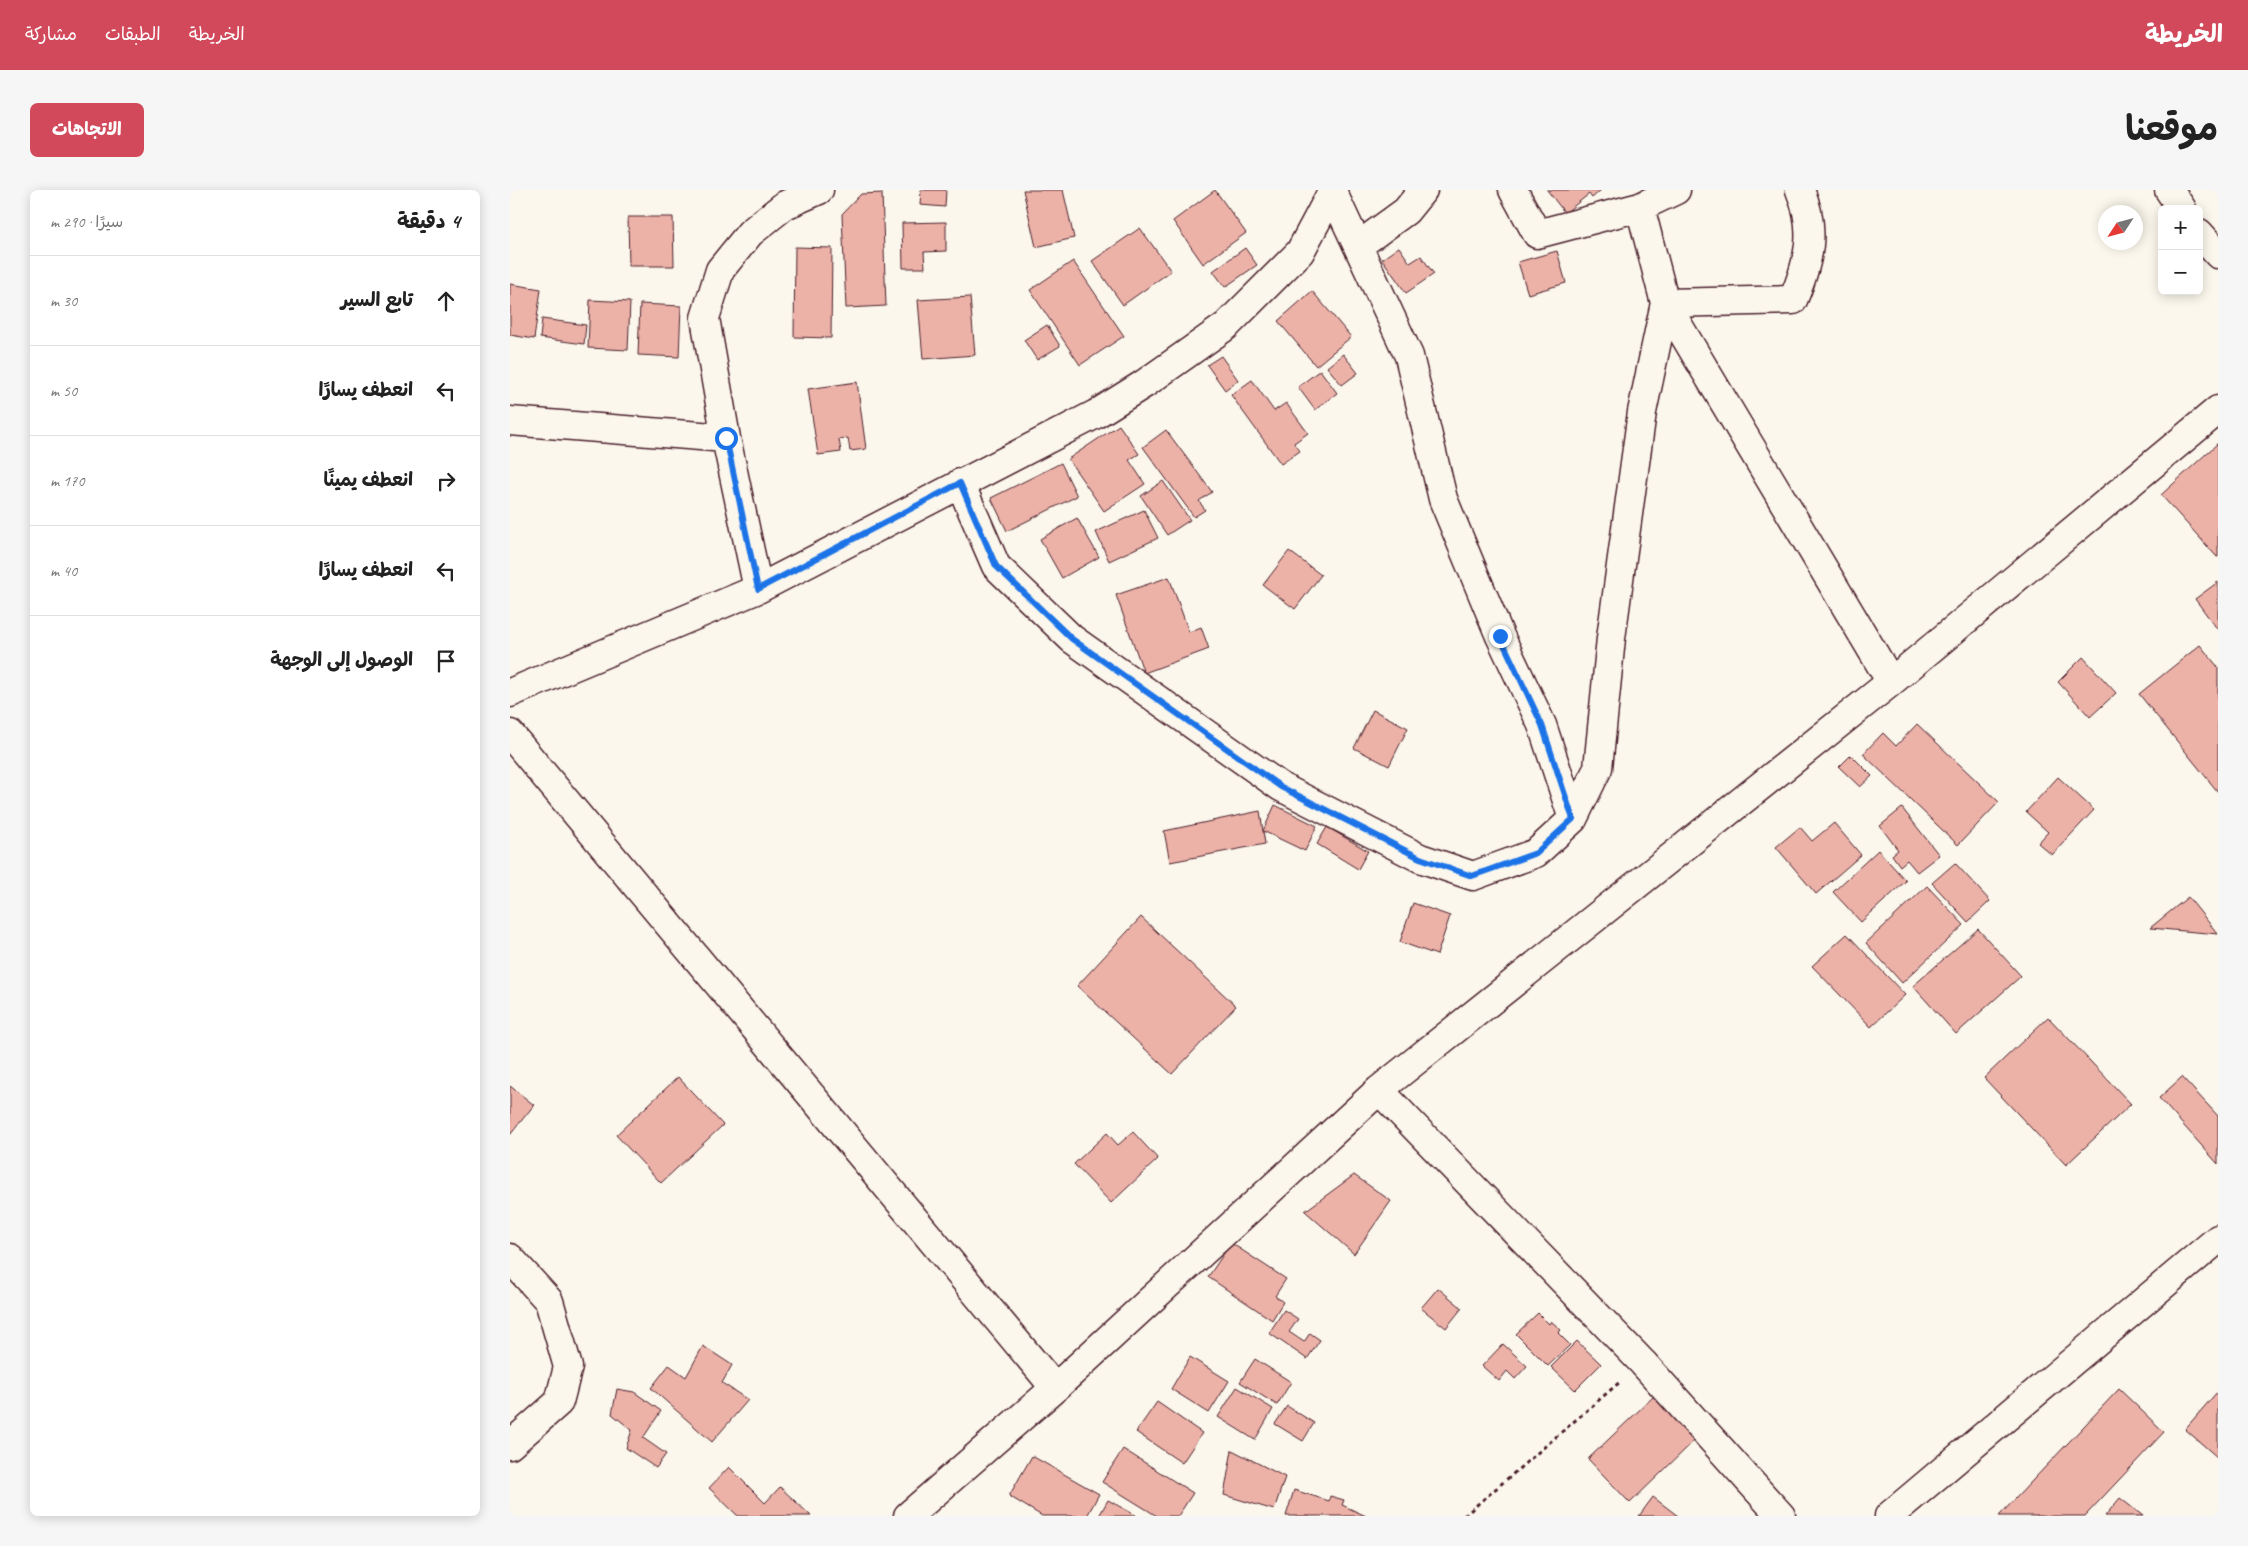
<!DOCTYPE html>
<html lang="ar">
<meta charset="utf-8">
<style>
:root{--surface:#fff;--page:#f6f6f6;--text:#222;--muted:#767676;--line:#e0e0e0;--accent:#d1495b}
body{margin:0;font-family:Caveat,"Playpen Sans Arabic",sans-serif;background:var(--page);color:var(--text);direction:rtl}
.controls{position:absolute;right:15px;top:15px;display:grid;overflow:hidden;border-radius:8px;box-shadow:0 2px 12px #0003}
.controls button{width:45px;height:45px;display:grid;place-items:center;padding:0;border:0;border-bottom:1px solid var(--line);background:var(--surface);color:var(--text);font:25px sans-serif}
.compass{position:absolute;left:1588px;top:15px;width:45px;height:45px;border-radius:50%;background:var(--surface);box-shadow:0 2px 12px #0003;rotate:234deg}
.stop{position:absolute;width:15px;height:15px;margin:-11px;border:4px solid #1a73e8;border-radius:50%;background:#fff}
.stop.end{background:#1a73e8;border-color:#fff;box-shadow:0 1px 5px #0008}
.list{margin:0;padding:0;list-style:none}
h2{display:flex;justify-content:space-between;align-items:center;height:65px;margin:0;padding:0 20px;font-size:21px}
h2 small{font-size:16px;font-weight:400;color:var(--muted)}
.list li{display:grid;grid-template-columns:32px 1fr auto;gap:15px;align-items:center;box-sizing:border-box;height:90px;padding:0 20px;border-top:1px solid var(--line)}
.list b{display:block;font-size:19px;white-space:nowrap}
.list em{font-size:16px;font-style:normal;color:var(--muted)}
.icon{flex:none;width:28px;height:28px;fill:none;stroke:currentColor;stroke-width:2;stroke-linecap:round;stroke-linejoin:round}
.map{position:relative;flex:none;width:1708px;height:1326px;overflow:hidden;direction:ltr;border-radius:8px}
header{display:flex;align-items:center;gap:30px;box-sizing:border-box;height:70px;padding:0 25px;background:var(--accent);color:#fff}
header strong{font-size:24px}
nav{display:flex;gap:28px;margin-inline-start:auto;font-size:18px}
.intro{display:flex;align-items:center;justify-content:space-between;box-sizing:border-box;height:120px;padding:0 30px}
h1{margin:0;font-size:35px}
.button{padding:12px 22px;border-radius:8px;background:var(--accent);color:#fff;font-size:18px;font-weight:700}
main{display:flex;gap:30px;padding:0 30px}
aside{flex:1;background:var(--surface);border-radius:8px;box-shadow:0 2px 12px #0003}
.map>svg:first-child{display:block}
</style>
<header>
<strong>الخريطة</strong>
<nav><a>الخريطة</a><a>الطبقات</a><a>مشاركة</a></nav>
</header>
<div class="intro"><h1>موقعنا</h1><a class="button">الاتجاهات</a></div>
<main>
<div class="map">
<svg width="1708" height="1326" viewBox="0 0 1708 1326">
<rect width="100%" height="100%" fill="#fbf7ec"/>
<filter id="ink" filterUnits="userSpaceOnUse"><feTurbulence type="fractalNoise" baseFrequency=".02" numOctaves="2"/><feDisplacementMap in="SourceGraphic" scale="10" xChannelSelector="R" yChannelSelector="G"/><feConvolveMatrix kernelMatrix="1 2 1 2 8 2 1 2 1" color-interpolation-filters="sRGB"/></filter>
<g filter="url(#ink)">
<path fill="#ecb2a8" stroke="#4a1f2b" d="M411,0h25l-1,17 -25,-2z
M513,0h40l11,48 -38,9z
M705,0l31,43 -43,31 -30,-43z
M1037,0h54l-9,8 -3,-4 -24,19z
M372,3l4,113 -40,2 -4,-94 19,-20z
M118,27h45l1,49h-45z
M436,32v29l-22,1 1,16h-22l-1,-45z
M630,38l31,43 -48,34 -31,-44z
M285,57l37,1 -1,90 -37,-1z
M889,57l11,16 11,-7 13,18 -28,19 -24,-34z
M735,58l12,17 -32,22 -12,-16z
M1047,61l9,32 -38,11 -10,-32z
M563,71l51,75 -44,29 -50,-75z
M0,94l31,5 -7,50 -24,-4z
M802,101l39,46 -35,29 -38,-45z
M460,107l5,58 -52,4 -5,-59z
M80,110l40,2 -2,48 -40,-2z
M130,114l41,2 -2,51 -41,-2z
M32,129l44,6 -2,19 -44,-6z
M537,135l13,21 -23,14 -13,-20z
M833,164l15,19 -16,12 -15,-18z
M711,166l17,24 -13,10 -18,-25z
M810,180l17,23 -22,17 -17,-23z
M742,190l22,31 12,-8 22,30 -14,10 6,8 -19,13 -50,-69z
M347,192l9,67 -16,2 -2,-13 -9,1 2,13 -23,3 -10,-66z
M609,235l20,29 -10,6 16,24 -41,27 -36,-52z
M656,240l46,62 -13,9 6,9 -11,7 -51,-70z
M1708,253v114h-1l-56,-62z
M551,273l16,33 -70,35 -16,-33z
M653,291l27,39 -23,15 -26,-39z
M634,320l14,28 -49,23 -13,-29z
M567,328l22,39 -37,21 -22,-39z
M779,361l32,24 -26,34 -32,-24z
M659,387l20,55 12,-5 8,22 -65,24 -28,-78z
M1708,392v48l-23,-31z
M1690,455l18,22v125l-79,-98z
M1573,467l33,36 -26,24 -32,-35z
M863,520l35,18 -19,38 -35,-18z
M1407,534l82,78 -41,43 -95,-91 20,-21 13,13z
M1341,565l21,21 -12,11 -21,-20z
M1548,587l36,33 -42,45 -14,-12 10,-11 -22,-20z
M765,615l42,21 -12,25 -42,-20z
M1392,618l37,47 -22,17 -10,-12 -7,6 -8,-11 6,-5 -18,-24z
M750,621l5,33 -95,18 -6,-31z
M1324,633l27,32 -45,39 -40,-47 24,-20 12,14z
M817,637l41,24 -10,18 -41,-25z
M1368,660l28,31 -45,41 -28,-30z
M1445,673l35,38 -22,21 -36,-39z
M1417,696l37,39 -62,58 -36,-40z
M1678,707l30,37 -68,-6z
M903,713l37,13 -13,39 -37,-13z
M631,727l95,89 -64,68 -95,-88z
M1468,739l43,47 -65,58 -43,-48z
M1337,744l58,61 -34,32 -59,-61z
M1538,827l83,87 -65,61 -82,-87z
M168,887l45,48 -62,58 -45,-48z
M1672,887l36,39v48l-59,-66z
M0,896l24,19 -24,30z
M623,942l25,27 -47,44 -37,-39 33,-31 11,12z
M844,985l37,26 -37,53 -49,-43z
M721,1053l55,36 -11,17 8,6 -11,18 -64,-43z
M928,1098l24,20 -16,20 -25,-20z
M774,1120l14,9 -9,13 15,10 6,-9 10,7 -13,19 -38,-26z
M1028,1123l11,11 2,-3 10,9 -3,3 12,12 -22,21 -32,-32z
M1067,1151l24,23 -26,26 -24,-23z
M993,1154l24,22 -12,13 -8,-8 -8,10 -17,-15z
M193,1156l29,19 -10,18 26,17 -36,42 -61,-54 18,-23 17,12z
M680,1167l39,24 -20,32 -38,-24z
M745,1169l36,23 -14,23 -37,-23z
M727,1197l36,22 -18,31 -37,-23z
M107,1199l17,3 27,19 -18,27 23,16 -10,14 -30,-20 6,-18 -20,-16z
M1609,1199l45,43 -79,84h-86z
M1708,1201v67l-33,-29z
M1144,1206l42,43 -66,64 -42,-44z
M647,1212l45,31 -20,30 -46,-31z
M777,1216l27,17 -11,18 -28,-17z
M613,1259l70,44 -15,23h-21l-55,-34z
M722,1260l53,27 -11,33 -50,-15z
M522,1266l67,38 -12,22h-45l-33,-20z
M219,1277l36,36 15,-16 31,29h-73l-29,-28z
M784,1300l35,11 1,-5 14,4 -2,5 24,11h-80z
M1143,1307l25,19h-39z
M1610,1308l23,18h-38z
M598,1310l29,16h-38z"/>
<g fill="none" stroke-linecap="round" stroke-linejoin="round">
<defs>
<path id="street" d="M309,0l-34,15 -35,28 -30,37 -15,48 21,120 32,151 338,-175 48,-30 82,-58 74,-74 33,-62
M1003,0l24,44 103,-27 36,-17
M1290,0c17,40 9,72 -7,110l-128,3 226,379
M1659,0l13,19
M822,1l77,165 34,143 57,137 42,89 31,94
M1689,43l19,21
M848,56l48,-35 17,-21
M0,231l216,17
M450,293l36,83 76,73 209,148 139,71 53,18 63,-23 37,-34 25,-51 13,-130 31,-226 23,-109 -25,-96
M0,503l248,-104
M0,544l545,654
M869,900l264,273 138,153
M0,1068l39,43 19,66 -9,35 -49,43
M398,1326l147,-128 324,-298 512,-408 327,-272
M1379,1326l329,-277"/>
</defs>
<use href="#street" stroke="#4a1f2b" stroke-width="31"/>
<path stroke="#4a1f2b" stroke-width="3" stroke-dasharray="4 4" stroke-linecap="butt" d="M954,1326l157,-135"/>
<use href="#street" stroke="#fbf7ec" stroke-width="28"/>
</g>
</g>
<g fill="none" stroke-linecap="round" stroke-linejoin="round" filter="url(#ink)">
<path stroke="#1a73e8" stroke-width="6" d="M216,248l32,151 202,-106 36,83 76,73 209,148 139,71 52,18 64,-23 37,-34 -31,-94 -42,-89"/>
</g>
</svg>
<div class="controls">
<button>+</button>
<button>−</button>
</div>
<svg class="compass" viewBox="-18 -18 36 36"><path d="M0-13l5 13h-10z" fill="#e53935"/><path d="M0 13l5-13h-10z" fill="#767676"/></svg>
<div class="stop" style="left:216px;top:248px"></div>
<div class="stop end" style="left:990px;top:446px"></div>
</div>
<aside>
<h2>4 دقيقة<small>سيرًا · 290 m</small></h2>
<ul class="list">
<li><svg class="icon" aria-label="ahead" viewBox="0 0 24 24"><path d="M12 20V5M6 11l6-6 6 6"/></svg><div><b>تابع السير</b></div><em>30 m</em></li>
<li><svg class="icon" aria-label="left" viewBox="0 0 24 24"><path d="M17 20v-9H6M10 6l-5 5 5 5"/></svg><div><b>انعطف يسارًا</b></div><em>50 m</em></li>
<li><svg class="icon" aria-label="right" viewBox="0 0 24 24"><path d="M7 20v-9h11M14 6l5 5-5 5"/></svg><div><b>انعطف يمينًا</b></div><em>170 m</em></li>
<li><svg class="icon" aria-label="left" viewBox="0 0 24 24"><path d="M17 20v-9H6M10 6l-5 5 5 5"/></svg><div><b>انعطف يسارًا</b></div><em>40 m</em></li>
<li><svg class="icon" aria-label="arrive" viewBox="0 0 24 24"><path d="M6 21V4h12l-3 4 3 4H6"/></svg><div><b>الوصول إلى الوجهة</b></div></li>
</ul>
</aside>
</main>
